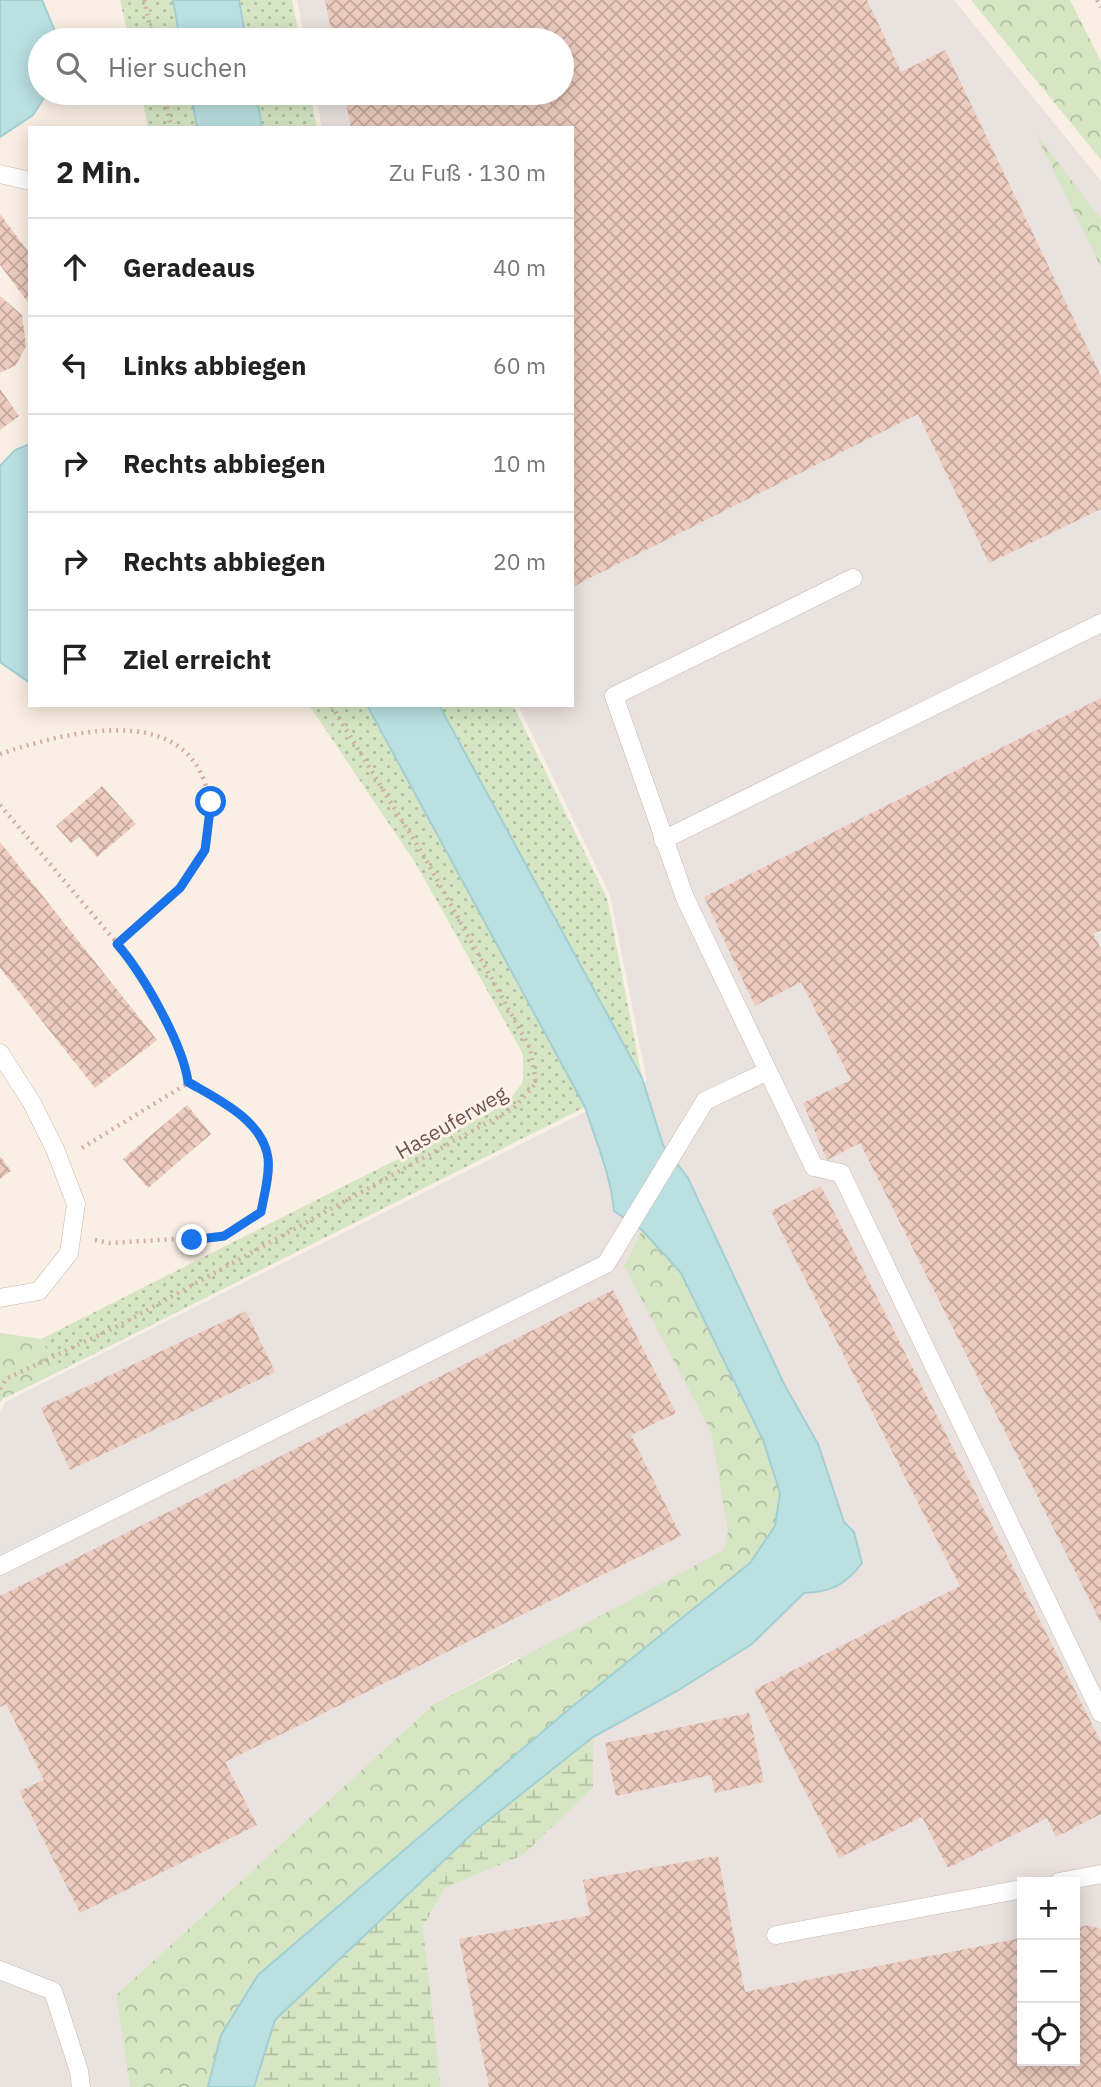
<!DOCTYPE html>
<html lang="de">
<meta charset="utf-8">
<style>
:root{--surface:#fff;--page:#f2f2f2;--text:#222;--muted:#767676;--line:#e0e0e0}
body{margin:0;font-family:"IBM Plex Sans",sans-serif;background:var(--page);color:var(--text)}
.controls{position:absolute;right:21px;bottom:21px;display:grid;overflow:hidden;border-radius:0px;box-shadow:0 4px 18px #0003}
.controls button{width:63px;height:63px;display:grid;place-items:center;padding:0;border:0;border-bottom:2px solid var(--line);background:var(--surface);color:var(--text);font:35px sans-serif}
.stop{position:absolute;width:21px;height:21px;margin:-16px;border:5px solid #1a73e8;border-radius:50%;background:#fff}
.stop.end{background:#1a73e8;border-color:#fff;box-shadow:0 2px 7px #0008}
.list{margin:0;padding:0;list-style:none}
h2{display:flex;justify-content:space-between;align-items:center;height:91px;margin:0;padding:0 28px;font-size:30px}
h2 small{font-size:23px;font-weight:400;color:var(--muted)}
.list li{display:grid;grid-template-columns:46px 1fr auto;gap:21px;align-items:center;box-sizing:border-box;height:98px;padding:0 28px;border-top:2px solid var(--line)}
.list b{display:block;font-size:26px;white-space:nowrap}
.list em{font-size:23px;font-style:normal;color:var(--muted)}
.icon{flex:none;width:38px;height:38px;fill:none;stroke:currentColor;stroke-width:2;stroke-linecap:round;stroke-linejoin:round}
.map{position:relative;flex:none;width:1101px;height:2087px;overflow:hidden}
.search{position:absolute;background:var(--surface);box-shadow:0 4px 18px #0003;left:28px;top:28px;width:546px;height:77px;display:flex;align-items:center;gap:18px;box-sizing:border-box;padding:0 24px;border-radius:38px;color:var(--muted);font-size:26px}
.panel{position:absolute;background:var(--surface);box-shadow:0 4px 18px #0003;left:28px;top:126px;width:546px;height:581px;border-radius:0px}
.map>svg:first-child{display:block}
</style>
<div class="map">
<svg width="1101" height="2087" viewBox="0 0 1101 2087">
<defs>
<pattern id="grass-dots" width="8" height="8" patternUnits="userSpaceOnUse" patternTransform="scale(1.75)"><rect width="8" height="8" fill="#d6e6c4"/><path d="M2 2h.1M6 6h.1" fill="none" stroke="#b2bda1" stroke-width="1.8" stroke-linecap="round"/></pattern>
<pattern id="forest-crowns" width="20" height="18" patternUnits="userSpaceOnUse" patternTransform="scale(1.75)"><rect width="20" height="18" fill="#d6e6c4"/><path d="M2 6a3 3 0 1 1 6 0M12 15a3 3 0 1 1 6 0" fill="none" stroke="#b2bda1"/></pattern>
<pattern id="wetland-marsh" width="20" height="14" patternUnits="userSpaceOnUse" patternTransform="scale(1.75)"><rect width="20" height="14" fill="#d6e6c4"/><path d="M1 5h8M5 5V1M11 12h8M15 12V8" fill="none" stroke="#b2bda1"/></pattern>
<pattern id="building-cross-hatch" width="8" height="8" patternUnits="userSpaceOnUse" patternTransform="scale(1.75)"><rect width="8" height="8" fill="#edcbbe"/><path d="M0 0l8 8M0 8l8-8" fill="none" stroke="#c4a89d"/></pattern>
</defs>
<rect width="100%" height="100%" fill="#faefe4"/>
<path fill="#eae2de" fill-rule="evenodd" d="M297,0h657l147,181v1906h-660l-18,-159 22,-40 78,-33 70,-67v-51l-74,-80 -85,47 -317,290 13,93h-130v-675l5,-10 642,-321 -37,-186 -92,-190h54v-577h-250l-7,-35h247v-53h-257zM1022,1882h53v179h-53z"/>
<path fill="url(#grass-dots)" d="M120,0h53l7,40h-51z
M239,0h53l8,40h-54z
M141,93h50l6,35h-49z
M256,93h54l7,35h-55z
M309,705h58l218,402 -527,265 -17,-33 464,-234 18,-23v-28l-107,-190z
M439,705h74l94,193 35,180z"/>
<path fill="url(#forest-crowns)" d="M971,0h99l31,61v99z
M1034,131l67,88v48z
M642,1230l39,43 82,167 17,53 -5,33 -25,37 -182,147 -310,265 -37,60 -13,52h-78l-14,-92 318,-291 290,-154 4,-19 -17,-99 -87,-166z
M0,1333l41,6 17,33 -55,27 -3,4z"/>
<path fill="url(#wetland-marsh)" d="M593,1737v51l-70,67 -78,33 -22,39 18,160h-187l20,-67 201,-189z"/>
<path fill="#bae0e1" stroke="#a2d0d2" stroke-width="2" d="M0,0h42l13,31 1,9h-16v53h7l-14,22 -33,22z
M173,0h66l7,40h-66z
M191,93h65l6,35h-65z
M30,444v239l-30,-21v-196l15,-16z
M367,705h72l203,373 21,67 25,33 96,206 34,60 26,78 10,10 8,31c-16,22 -32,29 -58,30l-52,51 -75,47 -84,46 -118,94 -200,189 -21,67h-46l13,-52 37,-60 310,-265 182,-147 25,-37 5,-33 -17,-53 -82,-167 -39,-43 -28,-19c-3,-36 -18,-69 -29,-104z"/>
<path fill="url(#building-cross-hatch)" d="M325,0h542l34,72 44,-22 156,326v133l-112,54 -71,-149 -346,173v-459h-221l-7,-35h218v-53h-229z
M0,214l30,40v51l-30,-40z
M0,296l22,19 4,31 -10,19 -16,8z
M0,389l19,27 -19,14z
M1101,698v232l-8,4 8,15v674l-241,-480 -33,17 -24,-57 48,-23 -50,-98 -46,24 -51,-109z
M102,786l34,38 -39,33 -18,-20 -8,6 -15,-17z
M0,842l157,198 -62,48 -95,-120z
M187,1105l24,29 -63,54 -25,-29z
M0,1156l11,15 -11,8z
M821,1186l280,556v72l-45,23 -9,-19 -99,50 -26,-51 -83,41 -85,-168 206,-104 -189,-375z
M613,1290l63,123 -45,22 50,101 -456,226 32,63 -177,88 -61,-122 25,-11 -38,-76 -6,3v-111z
M246,1311l29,61 -205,98 -29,-62z
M749,1713l15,69 -49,11 -4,-18 -95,21 -11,-53z
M718,1856l27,136 277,-54v123h53v-133l13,-3 13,4v158h-612l-30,-148 131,-24 -7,-35z"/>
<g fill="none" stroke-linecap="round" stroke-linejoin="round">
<defs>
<path id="lane" d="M0,174l30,7
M853,578l-239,118 71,202 129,269 27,6 260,540
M663,840l438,-217
M0,1053l32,50 23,46 21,55 -7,49 -30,38 -39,7
M0,1566l606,-302 99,-163 63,-30
M1059,1882l42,-8
M776,1935l246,-46
M0,1970l53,21 26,80 2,16"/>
</defs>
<use href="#lane" stroke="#cab6ab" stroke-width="19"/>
<path stroke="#d1afa2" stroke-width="4.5" stroke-dasharray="2 5" stroke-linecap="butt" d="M144,0l9,40
M1097,0l4,7
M164,93l7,35
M0,754c60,-20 177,-53 205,29 6,19 8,48 0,68 -16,39 -58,67 -88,93
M0,805l133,157 52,100 3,21 -106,65
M95,1240l15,3 114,-7 37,-24c3,-17 10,-39 7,-55 -8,-38 -49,-57 -79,-75
M0,1389l6,-10 114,-54 394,-217 22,-25 -6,-35 -105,-190 -94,-153"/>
<use href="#lane" stroke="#fff" stroke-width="18"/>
</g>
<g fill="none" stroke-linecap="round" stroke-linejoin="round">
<path stroke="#1a73e8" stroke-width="9" d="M192,1240l32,-4 37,-24c3,-17 9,-37 7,-54 -5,-38 -51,-59 -80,-76 -5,-38 -45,-108 -71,-138l63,-56 25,-38 6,-48"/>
</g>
<g text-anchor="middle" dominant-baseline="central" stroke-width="6" stroke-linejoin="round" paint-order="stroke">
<g font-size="21" fill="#70554c" stroke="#fdf3ea">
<text transform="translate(451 1122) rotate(-30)">Haseuferweg</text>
</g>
</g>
</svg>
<div class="controls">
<button>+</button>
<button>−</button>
<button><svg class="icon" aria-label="locate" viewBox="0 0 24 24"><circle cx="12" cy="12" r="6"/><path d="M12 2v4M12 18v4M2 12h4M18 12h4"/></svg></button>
</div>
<div class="stop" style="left:211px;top:802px"></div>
<div class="stop end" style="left:192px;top:1240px"></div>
<div class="search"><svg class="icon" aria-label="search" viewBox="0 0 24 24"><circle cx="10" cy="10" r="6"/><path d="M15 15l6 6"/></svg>Hier suchen</div>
<section class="panel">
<h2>2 Min.<small>Zu Fuß · 130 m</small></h2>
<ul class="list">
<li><svg class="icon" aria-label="ahead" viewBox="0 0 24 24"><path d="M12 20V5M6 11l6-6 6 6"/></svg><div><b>Geradeaus</b></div><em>40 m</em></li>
<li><svg class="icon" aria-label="left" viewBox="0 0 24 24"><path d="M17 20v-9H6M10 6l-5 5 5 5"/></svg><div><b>Links abbiegen</b></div><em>60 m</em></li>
<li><svg class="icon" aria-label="right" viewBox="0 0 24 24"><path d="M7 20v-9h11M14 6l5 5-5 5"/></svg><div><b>Rechts abbiegen</b></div><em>10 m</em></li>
<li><svg class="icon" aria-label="right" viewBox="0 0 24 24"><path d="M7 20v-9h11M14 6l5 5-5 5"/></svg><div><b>Rechts abbiegen</b></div><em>20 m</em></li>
<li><svg class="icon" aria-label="arrive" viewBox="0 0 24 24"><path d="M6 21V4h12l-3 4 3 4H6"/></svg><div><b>Ziel erreicht</b></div></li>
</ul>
</section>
</div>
